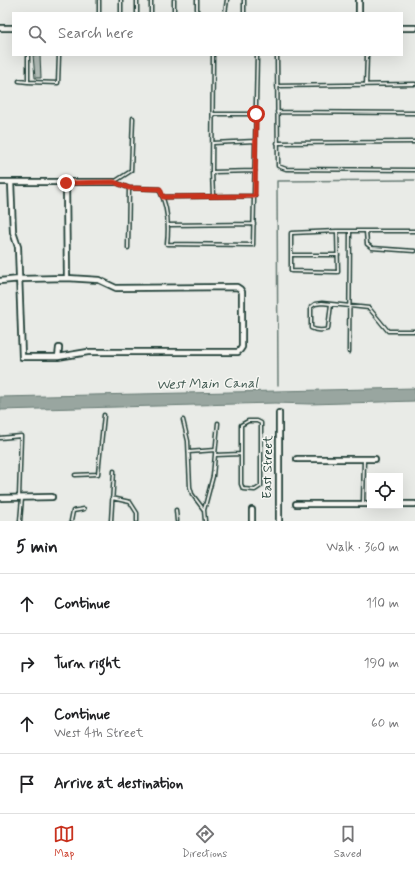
<!DOCTYPE html>
<meta charset="utf-8">
<style>
:root{--surface:#fff;--page:#f6f6f6;--text:#202124;--muted:#757577;--line:#e0e0e0;--accent:#c8321e}
body{margin:0;font-family:Mynerve,sans-serif;background:var(--page);color:var(--text)}
.controls{position:absolute;right:12px;bottom:12px;display:grid;overflow:hidden;border-radius:0px;box-shadow:0 4px 16px #0002}
.controls button{width:36px;height:36px;display:grid;place-items:center;padding:0;border:0;border-bottom:1px solid var(--line);background:var(--surface);color:var(--text);font:20px sans-serif}
.stop{position:absolute;width:12px;height:12px;margin:-9px;border:3px solid #c8321e;border-radius:50%;background:#fff}
.stop.end{background:#c8321e;border-color:#fff;box-shadow:0 1px 4px #0008}
.list{margin:0;padding:0;list-style:none}
h2{display:flex;justify-content:space-between;align-items:center;height:52px;margin:0;padding:0 16px;font-size:17px}
h2 small{font-size:13px;font-weight:400;color:var(--muted)}
.list li{display:grid;grid-template-columns:26px 1fr auto;gap:12px;align-items:center;box-sizing:border-box;height:60px;padding:0 16px;border-top:1px solid var(--line)}
.list b{display:block;font-size:15px;white-space:nowrap}
.list p{margin:0;font-size:13px;white-space:nowrap;color:var(--muted)}
.list em{font-size:13px;font-style:normal;color:var(--muted)}
.icon{flex:none;width:22px;height:22px;fill:none;stroke:currentColor;stroke-width:2;stroke-linecap:round;stroke-linejoin:round}
.map{position:relative;flex:none;width:415px;height:521px;overflow:hidden}
.search{position:absolute;background:var(--surface);box-shadow:0 4px 16px #0002;left:12px;right:12px;top:12px;height:44px;display:flex;align-items:center;gap:10px;box-sizing:border-box;padding:0 14px;border-radius:0px;color:var(--muted);font-size:15px}
.sheet{height:292px;background:var(--surface)}
nav{display:flex;justify-content:space-around;align-items:center;box-sizing:border-box;height:56px;border-top:1px solid var(--line);background:var(--surface);font-size:11px;color:var(--muted)}
nav a{display:grid;justify-items:center;gap:2px}
nav .on{color:var(--accent)}
.map>svg:first-child{display:block}
</style>
<div class="map">
<svg width="415" height="521" viewBox="0 0 415 521">
<rect width="100%" height="100%" fill="#e9ebe7"/>
<filter id="ink" filterUnits="userSpaceOnUse"><feTurbulence type="fractalNoise" baseFrequency=".025" numOctaves="2"/><feDisplacementMap in="SourceGraphic" scale="8" xChannelSelector="R" yChannelSelector="G"/><feConvolveMatrix kernelMatrix="1 2 1 2 8 2 1 2 1" color-interpolation-filters="sRGB"/></filter>
<g filter="url(#ink)">
<path fill="#99a6a0" stroke="#687c75" d="M415,388v13l-105,3 -35,-1 -275,7v-13z"/>
<g fill="none" stroke-linecap="round" stroke-linejoin="round">
<path stroke="#687c75" stroke-width="1.5" d="M278,385l-1,-204 138,-1"/>
</g>
<path fill="#b0bab5" stroke="#1f3d34" d="M33,55h7l1,23h-6z"/>
<g fill="none" stroke-linecap="round" stroke-linejoin="round">
<defs>
<path id="lane" d="M121,0v13
M137,0v13
M174,0v13
M197,0v13
M99,13v-13
M151,13v-13
M225,13l2,-13
M244,13v-13
M28,55v27l30,1 1,-28
M213,55l-1,117 43,-1
M277,55l1,111 8,3 129,1
M19,81l9,1
M366,85l1,-30
M277,86l138,-2
M277,112l138,1
M213,114h43
M213,143l42,-2
M277,143l138,-1
M212,172l1,24
M129,188l30,1c9,17 10,37 8,55l86,1 4,-190
M163,197l92,-1
M168,225l86,-1
M337,231l1,41 -47,-1v-38l46,-2h78
M366,231l1,13 5,4 43,3
M128,248l1,-60 -15,-6 17,-11 2,-53
M291,255h47
M331,304l-3,25c-6,2 -11,2 -17,-1v-21l4,-3 7,-1 47,5 19,23h27
M349,352l1,-121
M183,420l5,21 2,46 2,7 12,16
M248,421h9l4,2v63l-6,4 -12,-1 -2,-5v-59z
M0,438l21,-2 -2,61
M189,452l26,-2
M215,455l26,-1
M75,475l23,-1 6,-59
M112,498l18,4 7,11v8
M363,503l1,-44
M176,510l1,11
M20,521l2,-23
M71,521l2,-10 11,-2
M111,521l3,-50
M205,521l-1,-11 9,-34 5,-53"/>
<path id="street" d="M359,0v13
M0,28h13
M402,28h13
M0,182h114
M11,182l2,50 5,15 4,110h36l1,-9
M66,183l1,95
M0,281l20,-2 47,-1 32,2 17,8 121,-1 3,2 2,3v55l-2,3 -2,2h-150l-30,5
M297,459h78
M0,498l52,-1
M296,504h74
M400,504h15
M252,510v11
M279,521v-108"/>
</defs>
<use href="#lane" stroke="#1f3d34" stroke-width="5"/>
<use href="#street" stroke="#1f3d34" stroke-width="8"/>
<use href="#lane" stroke="#f6f6f2" stroke-width="2"/>
<use href="#street" stroke="#f6f6f2" stroke-width="4.5"/>
</g>
</g>
<g fill="none" stroke-linecap="round" stroke-linejoin="round" filter="url(#ink)">
<path stroke="#c8321e" stroke-width="5" d="M66,183l48,-1 15,6 31,1 3,8 92,-1 1,-82"/>
</g>
<g text-anchor="middle" dominant-baseline="central" stroke-width="3" stroke-linejoin="round" paint-order="stroke">
<g font-size="13" fill="#1f3d34" stroke="#f6f6f2">
<text transform="translate(268 467) rotate(-89)">East Street</text>
</g>
<g font-size="14" font-style="italic" fill="#445c54" stroke="#f6f6f2">
<text transform="translate(207 384) rotate(-1)">West Main Canal</text>
</g>
</g>
</svg>
<div class="controls">
<button><svg class="icon" aria-label="locate" viewBox="0 0 24 24"><circle cx="12" cy="12" r="6"/><path d="M12 2v4M12 18v4M2 12h4M18 12h4"/></svg></button>
</div>
<div class="stop" style="left:256px;top:114px"></div>
<div class="stop end" style="left:66px;top:183px"></div>
<div class="search"><svg class="icon" aria-label="search" viewBox="0 0 24 24"><circle cx="10" cy="10" r="6"/><path d="M15 15l6 6"/></svg>Search here</div>
</div>
<section class="sheet">
<h2>5 min<small>Walk · 360 m</small></h2>
<ul class="list">
<li><svg class="icon" aria-label="ahead" viewBox="0 0 24 24"><path d="M12 20V5M6 11l6-6 6 6"/></svg><div><b>Continue</b></div><em>110 m</em></li>
<li><svg class="icon" aria-label="right" viewBox="0 0 24 24"><path d="M7 20v-9h11M14 6l5 5-5 5"/></svg><div><b>Turn right</b></div><em>190 m</em></li>
<li><svg class="icon" aria-label="ahead" viewBox="0 0 24 24"><path d="M12 20V5M6 11l6-6 6 6"/></svg><div><b>Continue</b><p>West 4th Street</p></div><em>60 m</em></li>
<li><svg class="icon" aria-label="arrive" viewBox="0 0 24 24"><path d="M6 21V4h12l-3 4 3 4H6"/></svg><div><b>Arrive at destination</b></div></li>
</ul>
</section>
<nav>
<a class="on"><svg class="icon" aria-label="map" viewBox="0 0 24 24"><path d="M3 6l6-2 6 2 6-2v14l-6 2-6-2-6 2zM9 4v14M15 6v14"/></svg>Map</a>
<a><svg class="icon" aria-label="directions" viewBox="0 0 24 24"><path d="M12 3l9 9-9 9-9-9zM9 14v-3h6M13 9l2 2-2 2"/></svg>Directions</a>
<a><svg class="icon" aria-label="saved" viewBox="0 0 24 24"><path d="M7 4h10v16l-5-4-5 4z"/></svg>Saved</a>
</nav>
